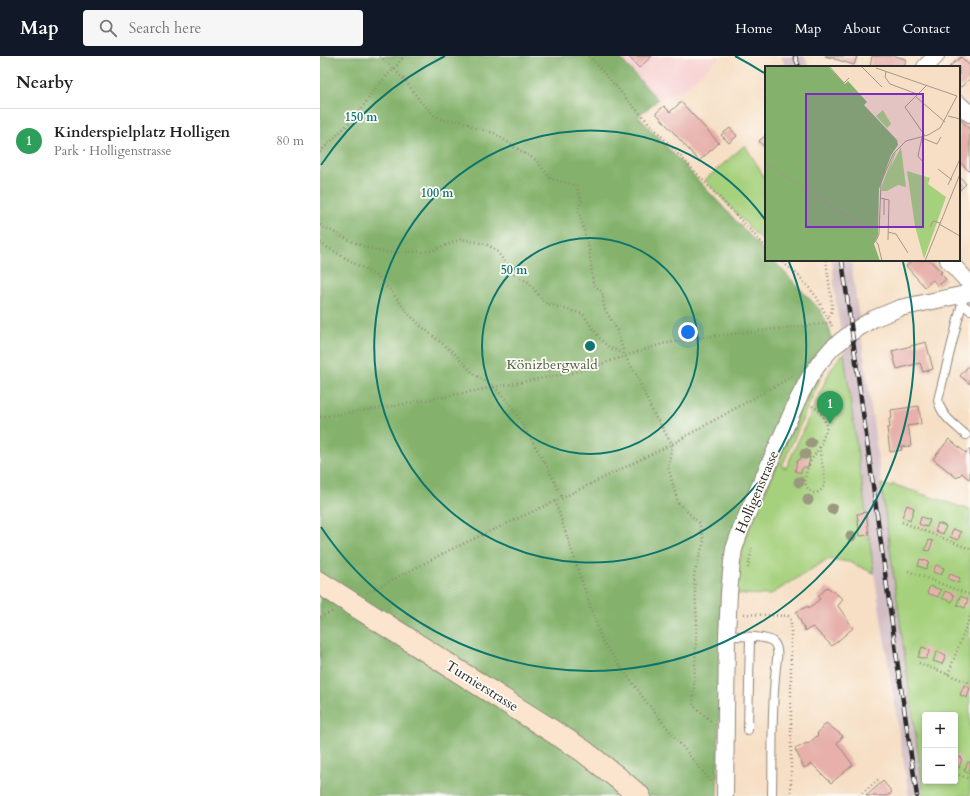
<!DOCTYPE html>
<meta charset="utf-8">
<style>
:root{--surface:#fff;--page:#f6f6f6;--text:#222;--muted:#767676;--line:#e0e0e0;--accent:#111827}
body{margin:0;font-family:Cardo,serif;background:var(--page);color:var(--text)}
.controls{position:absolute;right:12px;bottom:12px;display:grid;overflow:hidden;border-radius:4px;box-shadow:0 2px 6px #0003}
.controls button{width:36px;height:36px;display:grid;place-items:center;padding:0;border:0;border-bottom:1px solid var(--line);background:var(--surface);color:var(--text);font:20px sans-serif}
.you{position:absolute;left:368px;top:276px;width:14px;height:14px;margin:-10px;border:3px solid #fff;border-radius:50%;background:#1a73e8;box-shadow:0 0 0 6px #1a73e833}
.badge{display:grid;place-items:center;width:26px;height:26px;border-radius:50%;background:var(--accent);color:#fff;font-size:13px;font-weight:700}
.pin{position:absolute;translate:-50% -33px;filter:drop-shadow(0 1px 2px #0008)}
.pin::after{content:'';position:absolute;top:21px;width:14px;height:12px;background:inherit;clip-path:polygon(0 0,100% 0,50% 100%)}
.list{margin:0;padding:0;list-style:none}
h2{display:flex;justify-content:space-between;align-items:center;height:52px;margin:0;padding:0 16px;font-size:17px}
h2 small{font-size:13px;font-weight:400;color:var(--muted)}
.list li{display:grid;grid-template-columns:26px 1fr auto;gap:12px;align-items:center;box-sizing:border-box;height:64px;padding:0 16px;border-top:1px solid var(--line)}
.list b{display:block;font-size:15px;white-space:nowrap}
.list p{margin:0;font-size:13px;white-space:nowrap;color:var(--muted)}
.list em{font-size:13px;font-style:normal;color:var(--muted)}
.icon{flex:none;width:22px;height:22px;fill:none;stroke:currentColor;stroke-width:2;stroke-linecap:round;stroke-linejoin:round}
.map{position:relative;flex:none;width:650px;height:740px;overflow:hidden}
header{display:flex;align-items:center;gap:24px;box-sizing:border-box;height:56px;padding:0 20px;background:var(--accent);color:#fff}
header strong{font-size:19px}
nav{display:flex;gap:22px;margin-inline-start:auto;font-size:14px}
.search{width:280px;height:36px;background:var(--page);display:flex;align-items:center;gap:10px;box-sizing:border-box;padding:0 14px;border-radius:4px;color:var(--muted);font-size:15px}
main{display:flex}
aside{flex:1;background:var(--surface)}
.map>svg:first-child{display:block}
</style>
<header>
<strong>Map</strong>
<div class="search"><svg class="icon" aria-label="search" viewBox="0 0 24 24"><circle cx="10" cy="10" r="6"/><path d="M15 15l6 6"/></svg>Search here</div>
<nav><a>Home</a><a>Map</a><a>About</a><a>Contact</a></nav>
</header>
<main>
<aside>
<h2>Nearby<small></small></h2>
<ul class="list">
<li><span class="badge" style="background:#2e9e5b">1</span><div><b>Kinderspielplatz Holligen</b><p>Park · Holligenstrasse</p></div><em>80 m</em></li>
</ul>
</aside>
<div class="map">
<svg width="650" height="740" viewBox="0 0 650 740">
<rect width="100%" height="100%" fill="#fdfcf7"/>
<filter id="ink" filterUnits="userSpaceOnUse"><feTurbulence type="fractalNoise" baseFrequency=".025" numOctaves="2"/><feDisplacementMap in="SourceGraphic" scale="8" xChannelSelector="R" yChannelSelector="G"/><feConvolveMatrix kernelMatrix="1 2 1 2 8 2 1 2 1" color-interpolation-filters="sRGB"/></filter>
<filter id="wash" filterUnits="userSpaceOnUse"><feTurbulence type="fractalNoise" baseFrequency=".012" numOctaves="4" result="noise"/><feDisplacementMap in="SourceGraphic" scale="16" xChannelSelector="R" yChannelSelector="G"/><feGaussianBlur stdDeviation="0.9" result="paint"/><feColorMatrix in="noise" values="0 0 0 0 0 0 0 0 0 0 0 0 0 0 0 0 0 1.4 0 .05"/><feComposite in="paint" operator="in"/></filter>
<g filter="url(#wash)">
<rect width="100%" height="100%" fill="#f6dfc5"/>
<path fill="#f7cfd0" d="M297,0h104l-39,35 -24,9z"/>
<path fill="#d2bdc5" d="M461,0h23l5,11h-23z
M512,204h19l73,536h-15l-35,-223 -33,-241 -5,-27z"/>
<path fill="#a5d07c" stroke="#687e54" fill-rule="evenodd" d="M425,89l21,35v65l-61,-65z
M524,297l30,220 -25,-11 -21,-3 -58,36 -34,-1 3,-30 6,-26 64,-147 8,-13 3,1 -38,87 4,2 44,-97 6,-9z
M561,428l11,3v-3l78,26v286h-46zM605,659h30v66h-30z"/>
<path fill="#84b26c" stroke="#586e4c" d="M0,0h298l40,44 -20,16 128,137v7h7l48,51 9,20 1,9 -108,242 -6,214h-397z"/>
<g id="blocks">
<path fill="#e7b0ab" d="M308,0h24l-13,12z
M505,0h32l-3,9z
M552,0h24l9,3 1,2 -2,6h-34z
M641,1l9,9v13l-9,8 -2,-2v-18h-10z
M361,46l38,41 -20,18 -43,-48 8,-7 6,6z
M641,64l9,10v42l-11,-11v-7l2,-2 -2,-2v-28z
M410,72l7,8 -8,7 -8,-8z
M446,79v14l-7,-8z
M639,120l7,8 -7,7z
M593,204h16l13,12 -2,1 6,6 -8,7 -5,-6 -8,7 -19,-21z
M606,286l7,27 -10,3 -3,-9 -23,6 -5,-18z
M650,308v20l-10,-8z
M599,350l2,18 -14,2 1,4h1l2,16 -10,1 1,3 -12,2 -3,-24h3l-1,-9 3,-1 -1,-8z
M629,383l17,14 4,-5v32l-8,-7 -5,5 -24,-19z
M485,401h5l-2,10h-4l-2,2 -1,3h-5l-1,-2 2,-9 4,-3z
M587,449l7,3 -4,13 -8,-4z
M546,456l3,23 -9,1 -3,-22z
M601,461l9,3 -3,7 -8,-3z
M618,467l8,3 -3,8 -8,-3z
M633,473l8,3 -3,8 -8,-3z
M609,484l4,1 -4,10 -4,-1z
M600,503l9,3 -3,7 -8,-3z
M616,509l8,3 -3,7 -8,-3z
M630,518l10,4 -1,5 -11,-4z
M610,530l11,4 -3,7 -11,-4z
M507,531l16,12 -5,7 15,22 -21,18 -19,-19 -8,4 -9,-19 12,-6 1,2 11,-9 -2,-2z
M625,535l9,4 -2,7 -10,-4z
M640,540l8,3 -3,9 -8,-3z
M602,591l8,3 -4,9 -8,-2z
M617,595l9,4 -4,9 -9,-3z
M644,629l6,3 -3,10 -7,-3z
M506,667l17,13 -6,7 16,22 -22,18 -19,-19 -8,4 -9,-19 12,-6 1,1 10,-9 -1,-1z
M635,699l7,3 -3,10 -4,-2z
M648,706h2v12l-6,-3z
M563,725l9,11 -5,4h-21z"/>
</g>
</g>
<g filter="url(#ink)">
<use href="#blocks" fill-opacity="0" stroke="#908578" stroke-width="1"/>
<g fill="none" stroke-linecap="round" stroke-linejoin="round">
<defs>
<path id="service" d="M644,239l-26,105c3,16 17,25 28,35
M642,248l8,6
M407,580c10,0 38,0 45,5 8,6 5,18 4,26 -5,43 -3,86 -4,129
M428,674l2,-93"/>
<path id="minor" d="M605,11l11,-11
M639,48l11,10
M628,204l22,24
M405,740l2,-160 2,-43 3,-31 2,-13 8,-23 55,-125 12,-23 11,-16 12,-14 20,-16 21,-13 27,-11 70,-15"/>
<path id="secondary" d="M0,527l262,167 36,28 21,18"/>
</defs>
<use href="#service" stroke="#908578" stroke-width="10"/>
<use href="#minor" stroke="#908578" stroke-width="18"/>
<use href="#secondary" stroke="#908578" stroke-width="24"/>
<path stroke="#908578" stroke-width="2.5" stroke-dasharray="1 3" stroke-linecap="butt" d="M60,0l26,25 14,20 14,14 9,5 18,1 15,7 18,5 30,20 12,7 15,19 25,6 6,15 -4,9 11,39 4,36 9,8 1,4 1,12 12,20 9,28 11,18 16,37 20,33 -4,23 10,36 21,20 5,18 -10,34 3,49 -4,81 19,17
M269,0l44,50 133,141
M0,96l37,-37 21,-30 16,-16 10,-13
M0,169l25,13 23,10 21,5 43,-2 29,-12 25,5 10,6 18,24 14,8 17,21 38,11 17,25 9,8 16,8
M0,187l58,34 13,14 15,20 15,15 34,28 19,20 20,13 17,18 37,63 14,30
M460,204l19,16 17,20 17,32
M506,204l6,44v6l-3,7
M492,350l8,5 7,15c-1,8 -6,14 -7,22 -2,11 15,44 -7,45 -18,-10 0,-36 7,-47
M0,361l74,-11 186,-35 82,-27 42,-7 127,-14
M235,445l47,140 46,63 63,78
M582,466l68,27
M428,512l4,-20
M588,515l62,24
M47,537l85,-44 110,-51 110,-54 121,-68
M424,558l44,2 3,4v176
M0,561l12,-5
M599,607l51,20
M628,618l22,-57
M635,718l15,5
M539,740l20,-17"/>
<use href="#service" stroke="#fff" stroke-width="8"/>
<use href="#minor" stroke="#fff" stroke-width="16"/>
<use href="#secondary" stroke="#fbe5cf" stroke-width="22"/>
<defs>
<path id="rail" d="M475,0l4,11
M522,204l56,407 19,129"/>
</defs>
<use href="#rail" stroke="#2b2b2b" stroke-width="4.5"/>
<use href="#rail" stroke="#fdfcf7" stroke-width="3" stroke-dasharray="9" stroke-linecap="butt"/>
</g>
<g fill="#9b987e">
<circle cx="491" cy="387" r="5.5"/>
<circle cx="485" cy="398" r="5.5"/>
<circle cx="479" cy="426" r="5.5"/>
<circle cx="488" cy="444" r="5.5"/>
<circle cx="512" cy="453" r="5.5"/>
<circle cx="531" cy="480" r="5.5"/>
</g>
</g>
<g fill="none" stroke="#0f766e" stroke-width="2">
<circle cx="270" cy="290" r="108"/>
<path d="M469 206A216 216 0 1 1 446 165"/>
<path d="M1 109A324 324 0 0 1 125 0M415 0A324 324 0 0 1 444 17M583 206A324 324 0 0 1 1 471"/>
</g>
<g text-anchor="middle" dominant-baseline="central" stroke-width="3.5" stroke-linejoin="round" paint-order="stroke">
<g font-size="14" fill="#505d43" stroke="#fdfcf7">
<text x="232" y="308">Könizbergwald</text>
</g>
<g font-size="14" fill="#2b2b2b" stroke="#fdfcf7">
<text transform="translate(437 436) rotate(-67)">Holligenstrasse</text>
<text transform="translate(162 630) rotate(32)">Turnierstrasse</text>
</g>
</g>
<g transform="translate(445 10)">
<rect width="195" height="195" fill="#f6dfc5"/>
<path d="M118,44l8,14 -4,4 -11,-12zM136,81l5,40 -8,-2 -11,6h-6l1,-6 12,-31 2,-2 -6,16zM142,105l23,7 -2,6 18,13 -22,62 -9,-33z" fill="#a5d07c"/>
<path d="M0,0h63l17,18 3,-3 9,10 10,11 -3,3 33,35 1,5 -7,10 -12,34 -1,46 -4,9 6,17h-115z" fill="#84b26c"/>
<path fill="none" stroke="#a59787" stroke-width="1" d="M64,0l15,17 5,-5M96,0l21,21M111,2l81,28 -17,32 -12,7 -22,6 -13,13 -12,29 -2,51 -3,7M121,6l-1,5 5,7 27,10M150,30l30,26M183,50l12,3M160,70l-20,-29 22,-22M157,71l-4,19 5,6M157,72l15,6 4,-7M0,97l95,61 18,20 4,17M173,103l14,11M183,119l12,-26M115,132l9,2 -1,40M119,149v-16M174,158l21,12M165,161l3,-6 7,2M123,166l8,2 12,19M160,195l35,-87"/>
<path fill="#7b2cbf" fill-opacity="0.15" stroke="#7b2cbf" stroke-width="2" d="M41,28h117v133h-117z"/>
<rect width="195" height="195" fill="none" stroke="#2b2b2b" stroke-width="2"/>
</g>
<circle cx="270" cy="290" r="6" fill="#0f766e" stroke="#fdfcf7" stroke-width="2"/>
<g font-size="12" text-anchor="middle" font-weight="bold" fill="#0f766e" stroke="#fdfcf7" stroke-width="3.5" stroke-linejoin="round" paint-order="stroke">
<text x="41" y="65">150 m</text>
<text x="117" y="141">100 m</text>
<text x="194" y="218">50 m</text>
</g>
</svg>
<div class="controls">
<button>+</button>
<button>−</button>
</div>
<div class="you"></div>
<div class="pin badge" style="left:510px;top:368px;background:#2e9e5b">1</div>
</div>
</main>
